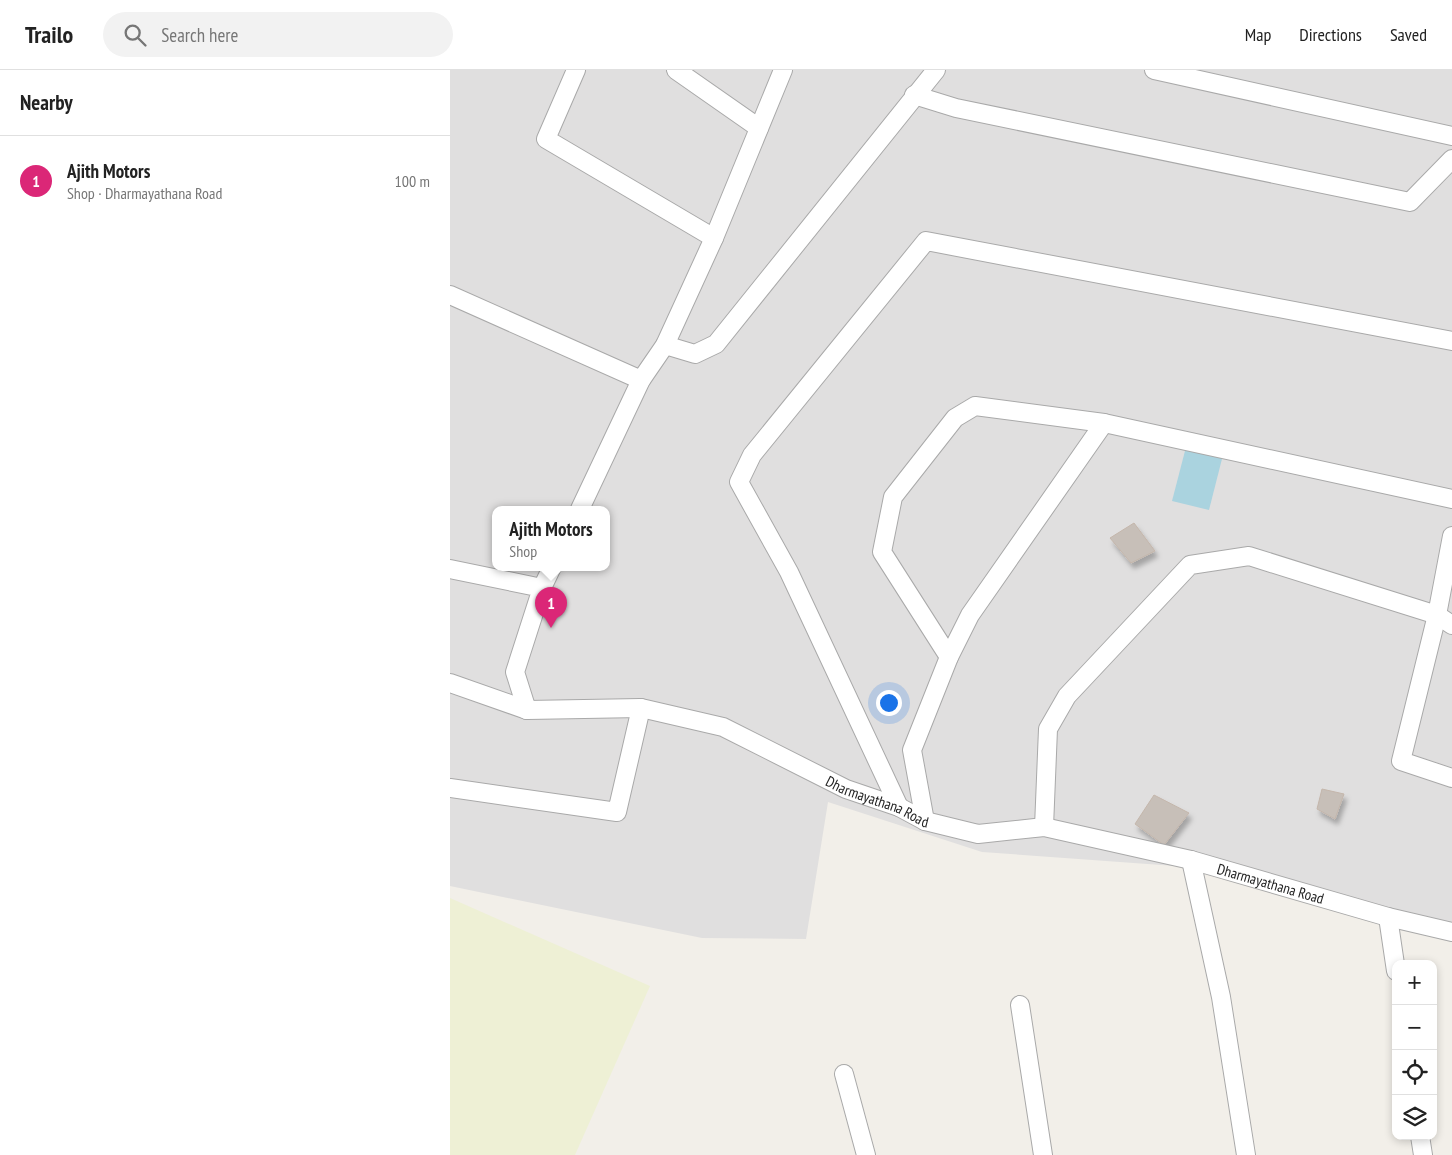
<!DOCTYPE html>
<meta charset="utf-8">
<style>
:root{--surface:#fff;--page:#f2f2f2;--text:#222;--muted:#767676;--line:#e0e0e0;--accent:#db2777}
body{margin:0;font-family:"PT Sans Narrow",sans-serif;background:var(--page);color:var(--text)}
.controls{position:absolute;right:15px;bottom:15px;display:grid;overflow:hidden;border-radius:10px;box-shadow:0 2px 8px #0003}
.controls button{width:45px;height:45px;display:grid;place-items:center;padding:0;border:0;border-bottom:1px solid var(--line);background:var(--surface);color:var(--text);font:25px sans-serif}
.you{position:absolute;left:438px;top:632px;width:18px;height:18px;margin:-12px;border:4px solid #fff;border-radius:50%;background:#1a73e8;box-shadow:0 0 0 8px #1a73e833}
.badge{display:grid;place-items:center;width:32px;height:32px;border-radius:50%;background:var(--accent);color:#fff;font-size:16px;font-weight:700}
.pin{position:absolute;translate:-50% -41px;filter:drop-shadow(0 1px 2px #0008)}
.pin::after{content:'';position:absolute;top:26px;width:18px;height:15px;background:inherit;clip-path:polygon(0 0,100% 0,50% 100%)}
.popup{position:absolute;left:42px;top:436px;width:118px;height:65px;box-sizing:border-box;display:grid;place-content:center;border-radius:10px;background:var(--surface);filter:drop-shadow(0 1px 4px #0005);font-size:16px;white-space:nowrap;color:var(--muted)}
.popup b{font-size:19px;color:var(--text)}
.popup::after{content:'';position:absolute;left:50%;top:100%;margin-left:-10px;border:10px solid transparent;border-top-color:var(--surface)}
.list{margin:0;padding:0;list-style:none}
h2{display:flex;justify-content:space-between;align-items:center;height:65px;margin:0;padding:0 20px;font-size:21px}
h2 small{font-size:16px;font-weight:400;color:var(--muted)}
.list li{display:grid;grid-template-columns:32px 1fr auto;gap:15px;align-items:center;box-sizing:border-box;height:90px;padding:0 20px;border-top:1px solid var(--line)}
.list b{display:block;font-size:19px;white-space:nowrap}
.list p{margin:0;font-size:16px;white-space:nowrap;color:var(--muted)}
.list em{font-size:16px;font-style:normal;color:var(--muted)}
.icon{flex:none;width:28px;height:28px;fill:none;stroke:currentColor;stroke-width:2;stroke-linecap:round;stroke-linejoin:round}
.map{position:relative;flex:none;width:1002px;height:1085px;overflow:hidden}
header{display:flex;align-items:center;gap:30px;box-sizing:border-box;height:70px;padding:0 25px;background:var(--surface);border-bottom:1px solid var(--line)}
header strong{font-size:24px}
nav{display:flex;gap:28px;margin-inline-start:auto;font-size:18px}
.search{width:350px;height:45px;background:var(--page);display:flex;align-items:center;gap:12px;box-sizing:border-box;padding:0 18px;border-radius:28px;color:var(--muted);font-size:19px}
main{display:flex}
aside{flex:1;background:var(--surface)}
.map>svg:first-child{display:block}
</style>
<header>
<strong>Trailo</strong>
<div class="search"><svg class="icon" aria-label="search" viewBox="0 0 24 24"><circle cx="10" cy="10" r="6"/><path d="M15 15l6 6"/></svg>Search here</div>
<nav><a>Map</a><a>Directions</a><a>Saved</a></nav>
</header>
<main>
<aside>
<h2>Nearby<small></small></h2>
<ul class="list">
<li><span class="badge">1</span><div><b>Ajith Motors</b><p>Shop · Dharmayathana Road</p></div><em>100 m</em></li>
</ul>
</aside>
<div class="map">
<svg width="1002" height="1085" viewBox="0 0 1002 1085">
<defs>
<filter id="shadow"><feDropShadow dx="3" dy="5.5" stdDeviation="2.5" flood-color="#0004"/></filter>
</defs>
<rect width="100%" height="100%" fill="#f2efe9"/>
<path fill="#e0dfdf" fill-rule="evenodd" d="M0,0h1002v868l-263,-71 -207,-15 -154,-50 -22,137 -104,-1 -252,-52zM46,439h110v58h-110z"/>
<path fill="#eef0d5" d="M0,828l200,88 -75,169h-125z"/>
<path fill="#aad3df" d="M736,377l37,8 -14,55 -37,-9z"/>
<path fill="#c7bfb8" stroke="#c4b6ab" filter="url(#shadow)" d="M684,453l21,28 -24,12 -21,-25z
M872,719l22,5 -9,25 -18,-10z
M704,725l35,18 -25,32 -29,-21z"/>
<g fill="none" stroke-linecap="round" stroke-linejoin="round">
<defs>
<g id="minor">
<path d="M126,0l-30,69 168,99"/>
<path d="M226,0l83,58"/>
<path d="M704,0l298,66"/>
<path d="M464,25l42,13 454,94 42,-43"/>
<path d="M0,225l191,85"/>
<path d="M215,275l30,9 21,-10 220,-274"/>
<path d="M130,439l61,-129 24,-35 49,-107 69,-168"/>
<path d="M1002,466l-15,79 -36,146 51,17"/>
<path id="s1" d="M0,499l92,19 -27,84 12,38 114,-2 82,19 123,62 53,18 26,14 53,13 66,-7 147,33 197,57 64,15"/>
<path d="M92,518l10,-21"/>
<path d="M499,587l-67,-105 11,-55 62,-79 20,-12 129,17 348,76"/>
<path d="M0,613l77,27"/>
<path d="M0,718l167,24 24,-104"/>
<path d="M449,737l-110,-235 -50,-90 13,-27 174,-214 526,100"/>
<path d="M475,751l-13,-71 37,-93 21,-42 134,-192"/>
<path d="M594,757l4,-98 19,-33 123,-131 59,-9 188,59 15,10"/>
<path d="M741,790l30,137 25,158"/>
<path d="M938,847l8,54"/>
<path d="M570,935l23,150"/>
<path d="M394,1004l22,81"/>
<path d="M970,1066l3,19"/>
</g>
</defs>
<use href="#minor" stroke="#a9a9a9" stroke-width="20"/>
<use href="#minor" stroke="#fff" stroke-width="18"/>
</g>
<g text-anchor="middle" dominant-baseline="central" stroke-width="5" stroke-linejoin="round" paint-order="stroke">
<g font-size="15" fill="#222" stroke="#fff">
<text stroke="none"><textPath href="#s1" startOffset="592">Dharmayathana Road</textPath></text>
<text stroke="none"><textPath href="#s1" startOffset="998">Dharmayathana Road</textPath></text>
</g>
</g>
</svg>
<div class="controls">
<button>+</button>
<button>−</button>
<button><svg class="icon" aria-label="locate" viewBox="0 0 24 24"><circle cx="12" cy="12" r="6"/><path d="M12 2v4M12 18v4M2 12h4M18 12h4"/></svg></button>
<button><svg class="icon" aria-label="layers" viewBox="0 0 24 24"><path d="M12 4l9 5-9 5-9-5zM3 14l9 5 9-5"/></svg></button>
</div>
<div class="you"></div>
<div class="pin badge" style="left:101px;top:558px">1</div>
<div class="popup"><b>Ajith Motors</b>Shop</div>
</div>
</main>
